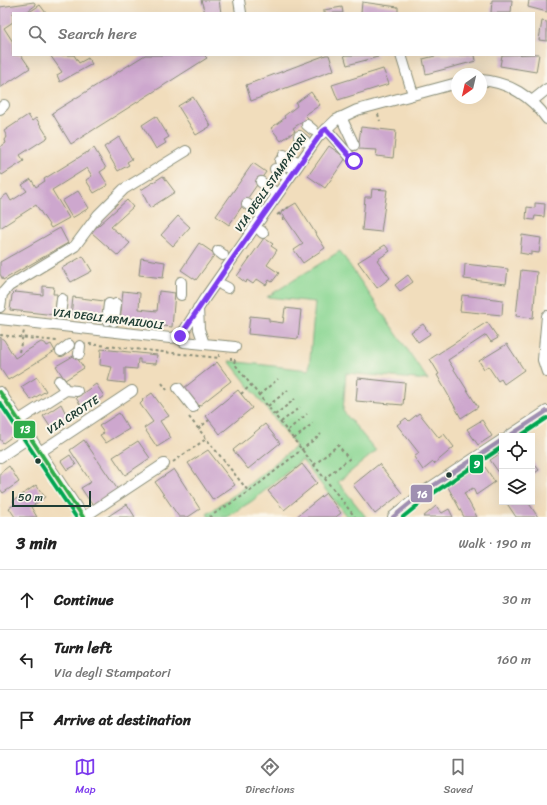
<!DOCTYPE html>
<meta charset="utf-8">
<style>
:root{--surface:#fff;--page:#f6f6f6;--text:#222;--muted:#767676;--line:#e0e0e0;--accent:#7c3aed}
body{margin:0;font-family:Sriracha,sans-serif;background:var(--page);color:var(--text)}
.controls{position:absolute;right:12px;bottom:12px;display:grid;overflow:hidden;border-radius:0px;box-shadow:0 4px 16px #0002}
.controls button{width:36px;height:36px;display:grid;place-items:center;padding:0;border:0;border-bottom:1px solid var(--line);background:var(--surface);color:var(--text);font:20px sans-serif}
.compass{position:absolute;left:451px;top:68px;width:36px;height:36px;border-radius:50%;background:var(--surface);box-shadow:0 4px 16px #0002;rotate:214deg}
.scale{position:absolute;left:12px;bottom:10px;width:79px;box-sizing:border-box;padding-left:4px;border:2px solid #1f3d34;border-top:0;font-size:11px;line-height:14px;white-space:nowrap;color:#1f3d34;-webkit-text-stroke:3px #fbf7ec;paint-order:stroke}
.stop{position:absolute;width:12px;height:12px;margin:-9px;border:3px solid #7c3aed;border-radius:50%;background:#fff}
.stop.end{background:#7c3aed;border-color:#fff;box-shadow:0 1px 4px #0008}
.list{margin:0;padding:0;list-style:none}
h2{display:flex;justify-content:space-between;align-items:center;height:52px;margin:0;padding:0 16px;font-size:17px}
h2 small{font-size:13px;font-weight:400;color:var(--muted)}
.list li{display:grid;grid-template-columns:26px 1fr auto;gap:12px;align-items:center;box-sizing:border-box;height:60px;padding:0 16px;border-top:1px solid var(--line)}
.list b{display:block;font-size:15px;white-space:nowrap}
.list p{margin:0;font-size:13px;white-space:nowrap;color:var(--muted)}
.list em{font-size:13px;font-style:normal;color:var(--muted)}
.icon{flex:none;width:22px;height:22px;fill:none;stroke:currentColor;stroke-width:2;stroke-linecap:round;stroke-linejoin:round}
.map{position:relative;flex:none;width:547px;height:517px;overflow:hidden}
.search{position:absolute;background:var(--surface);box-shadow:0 4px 16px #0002;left:12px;right:12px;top:12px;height:44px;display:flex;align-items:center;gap:10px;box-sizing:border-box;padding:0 14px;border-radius:0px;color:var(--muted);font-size:15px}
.sheet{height:232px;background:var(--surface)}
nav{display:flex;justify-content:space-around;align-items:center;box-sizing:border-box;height:56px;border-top:1px solid var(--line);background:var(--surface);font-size:11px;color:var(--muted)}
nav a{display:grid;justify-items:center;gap:2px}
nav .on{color:var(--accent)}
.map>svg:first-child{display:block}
</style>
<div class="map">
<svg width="547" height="517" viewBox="0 0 547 517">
<rect width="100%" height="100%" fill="#fbf7ec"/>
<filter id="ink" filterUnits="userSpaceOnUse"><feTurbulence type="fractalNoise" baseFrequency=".025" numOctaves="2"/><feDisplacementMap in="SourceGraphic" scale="8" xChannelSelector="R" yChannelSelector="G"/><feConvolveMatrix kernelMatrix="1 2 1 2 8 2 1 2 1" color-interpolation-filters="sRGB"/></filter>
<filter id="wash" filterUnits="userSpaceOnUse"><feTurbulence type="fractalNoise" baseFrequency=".012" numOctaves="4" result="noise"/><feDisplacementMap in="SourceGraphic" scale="16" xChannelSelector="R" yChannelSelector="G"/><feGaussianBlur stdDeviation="0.9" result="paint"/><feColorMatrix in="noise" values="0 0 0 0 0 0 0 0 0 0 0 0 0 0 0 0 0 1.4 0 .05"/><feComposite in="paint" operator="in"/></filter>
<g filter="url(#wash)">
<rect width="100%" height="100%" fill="#f1ddbc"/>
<path fill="#8dd794" stroke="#568a64" d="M340,251l88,129 -82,-7 -3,38 33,40 -38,31 28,35h-19l-45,-57 -50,41 -25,16h-18l-2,-3 40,-28 49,-40 -67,-85 80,9 6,-68 -48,-5z"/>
<g id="blocks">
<path fill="#cda7ce" d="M201,0h18l2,13h-16z
M492,0h20l-1,13h-20z
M529,0h18v12l-19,-5z
M34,2l2,3 -11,8h-12v9l-9,6 9,14v13h8l9,13 -30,20v-81z
M362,2l36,5v6h-37z
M40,5l6,8h-18z
M342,7l1,6h-19v-3z
M542,21l5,1v19l-8,-1z
M534,54h5l-3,18 -36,-6 2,-11z
M50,55h24l5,8 9,-5 4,6 -32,18 -3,-7 5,-3z
M145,55h59l3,3 -136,86 -19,-31z
M326,55h3l5,15 -83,31 -5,-16z
M344,55h33l1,2 -31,8z
M439,55h36l1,6 -50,13 -3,-15z
M383,69l6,15 -51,16 -6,-15z
M311,92l9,13 -15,10 3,3 -15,10 2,3 -14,10 -10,-13 14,-10 -1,-2 13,-10 -1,-3z
M193,97l18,29 -15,9 -18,-29z
M28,115l4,6 4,-3 12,19 -28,18 4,6 -22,14 -2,-3v-25l6,-4 -1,-3 2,-3 -3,-6z
M156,116l13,21 -5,3 2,3 -10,6 -14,-24z
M361,127l35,4 -3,27 -17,-2 1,-6 -19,-1z
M119,137l13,22 -5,3 2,3 -11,6 -14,-24z
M329,146l17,12 -21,30 -17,-12z
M94,148l12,20 -6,4 8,13 -14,8 -8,-13 6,-4 -5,-8 -35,22 17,28 -18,10 -15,-23 -36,23v-29l7,-5 4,7 16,-10 -5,-6 9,-6 5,8 9,-6 -1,-2z
M253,163l13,9 -37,53 -13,-9z
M163,176l12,16 -25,16 -9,-18z
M372,189l15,1 -6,42 -19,-2 3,-33h6z
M78,191l11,17 -17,10 -10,-17z
M127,200l6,7 -22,20 19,16 -12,13 -27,-24z
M296,203l29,45 -22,15 -9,-13 9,-6 -22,-32z
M535,203l10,1 -1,13 -9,-1 -1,4 -8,-1 1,-12 8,1z
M178,216l12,11 -17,19 -12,-11z
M60,228l8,15 -65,37 -3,-6v-12z
M522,235l19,3 -2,15 -8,-1v3l-11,-2z
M264,238l9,6 -2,2 6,4 -10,15 12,8 -7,9 -3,-2 -3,5 -9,-6 -4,5 -6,-4 -1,3 -9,-7z
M199,243l16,11 -19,26 -15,-10z
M385,245l5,6 -13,9 13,18 -13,10 -19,-26z
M83,256l9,15 -21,11 -9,-14z
M141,258l24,4 -2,16 -24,-3z
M465,264l43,5 -2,15 -42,-5z
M521,270l16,2 -4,46 -17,-2z
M408,275l5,7 -13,9 -5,-6z
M43,286l11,1 -1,7h4l-2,21 -45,-5 2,-15 3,-3 28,3z
M123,291l17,2 -1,16 18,2 2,-20 16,2 -3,34 -52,-6z
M462,295l41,5 -1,15 -42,-4z
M73,297l31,4 -2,19 -31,-4z
M285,308l16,2 -3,29 -50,-5 2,-18 19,2v3l14,2z
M487,322l11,16 -7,4 -5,-7 -38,25 30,47 -17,11 -24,-43 2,-1 -9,-15z
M423,324l7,10 -12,8 -7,-10z
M0,337l4,3 11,18 26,-16 4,1 2,3 4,-2 4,7 -47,29 -8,-12z
M507,344l17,26 -20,14 -3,-5 -3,2 -10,-15 -4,3 -5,-8z
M101,349l56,6 -1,9 -16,-1v-4h-2l-1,10 -12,-1v15l-17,-2 4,-14 -12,-2z
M75,355l9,13 -19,12 -9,-14z
M217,362l14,19 -32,25 -15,-18z
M37,377l9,14 -15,9 -10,-13z
M358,378l47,5 -2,22 -47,-4z
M96,384l8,12 -20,14 -8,-12z
M238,390l14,18 -32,26 -14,-18z
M152,393l17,23 -9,5 11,17 -14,9 -13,-19 9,-6 -13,-18 3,-3 -1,-1z
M61,404l8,16 -16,11 -10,-15z
M0,408l17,25 -14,10 -3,-4z
M119,413l10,16 -23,14 -6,-8 4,-2 -5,-7z
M419,413l20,25 5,-4 10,13 -20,17 -1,-2 -10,8 -9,-13 5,-4 -22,-28 9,-7 3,3z
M482,420l10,16 -14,9 -11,-16z
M265,424l15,19 -32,26 -15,-19z
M84,440l34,50 -25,16 -12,-18 10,-6 -21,-32z
M138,441l12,17 -25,17 -12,-18z
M208,450l27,35 -22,15 -25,-37z
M502,452v25l-12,-17z
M70,455l6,10 -9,5 -6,-9z
M532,461l7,9 -7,5z
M302,464l15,19 -33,27 -16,-19z
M379,464l23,29 -27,21 -22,-29z
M483,464l12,18 -19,13 -3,-7 -9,5 13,24h-13l-16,-30z
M9,466l10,16 -16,11 -3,-4v-16z
M174,469l26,40 -12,8h-9l-24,-35z
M36,485l9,12 -14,10 6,10h-22l-6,-9 6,-4 -2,-3z
M326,493l15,20 -5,4h-40z
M506,502h22l10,15h-22z
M127,504l8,13h-28z
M436,506l6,7 7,-4 4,8h-30z"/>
</g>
</g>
<g filter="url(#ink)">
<use href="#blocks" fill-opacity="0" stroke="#888d78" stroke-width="1"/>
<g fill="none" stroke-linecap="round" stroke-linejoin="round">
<defs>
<path id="minor" d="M239,0l2,13
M401,55l12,39
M481,80c28,2 51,17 66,39
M532,101l15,-12
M0,109l4,-4
M341,117l13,28
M307,125l6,5
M326,129l28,32
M299,136l6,5
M284,155l14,9
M280,161l7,5
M275,169l6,5
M261,182l16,12
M247,204l16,11
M261,231l2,2
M218,251l5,4
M222,285l6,3
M181,295v-13
M0,307l2,-13 7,-8 66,-40 23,-31 26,-26 62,-38
M198,308l1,21 5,15
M60,315l2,-16
M547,316l-4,44 4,12
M0,319l170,19 7,-1 7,5 51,5
M107,320l2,-16
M114,321l2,-17
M177,337l7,-6 21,-33 113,-161 18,-17 21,-10 100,-27
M61,351l8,-6
M79,354l1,-8
M59,381l7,9
M178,388l15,19
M0,392l83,125
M19,420l47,-30 11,1
M509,436l38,-25
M40,452l92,-61
M0,457l30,-20
M84,517l80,-53
M393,517l32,-26 77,-51"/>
</defs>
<use href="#minor" stroke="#888d78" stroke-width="12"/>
<path stroke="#888d78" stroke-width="2" stroke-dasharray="3 3" stroke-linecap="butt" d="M378,114l2,7
M279,213l5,7
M277,215l12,-8
M0,335l57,6
M89,344l130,14v-4
M19,352l5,-21
M231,357v3h4
M235,360l-1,3 17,22 104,132
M162,383l5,7
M241,394l10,-9
M259,395l19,-16
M268,406l20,-16
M275,415l20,-16
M189,417l60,75
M281,422l19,-15
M198,429l11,-9
M288,430l19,-16
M294,439l19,-16
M173,462l33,-23
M314,465l24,-20 11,14 -24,19
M209,517l40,-25 72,-58"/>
<use href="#minor" stroke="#fff" stroke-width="10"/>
<defs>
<path id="bus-1" d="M0,392l83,125"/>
<path id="bus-2" d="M0,403l76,114
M520,436l27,-18
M403,517l26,-21 73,-49"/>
<path id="bus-3" d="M509,436l38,-25
M393,517l32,-26 77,-51"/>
</defs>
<use href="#bus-1" stroke="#fbf7ec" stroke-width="7"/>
<use href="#bus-2" stroke="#fbf7ec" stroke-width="7"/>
<use href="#bus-3" stroke="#fbf7ec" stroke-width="7"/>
<use href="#bus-1" stroke="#2dac4a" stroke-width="4"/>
<use href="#bus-2" stroke="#00a651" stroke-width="4"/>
<use href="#bus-3" stroke="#9f8fb1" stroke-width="4"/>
</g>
</g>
<g fill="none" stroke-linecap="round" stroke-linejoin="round" filter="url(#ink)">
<path stroke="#7c3aed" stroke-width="5" d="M180,336l51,-75 92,-130 3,-2 28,32"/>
</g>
<g fill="#1f3d34" stroke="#fbf7ec" stroke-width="1.5">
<circle cx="38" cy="461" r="3.5"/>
<circle cx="449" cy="475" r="3.5"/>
</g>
<g text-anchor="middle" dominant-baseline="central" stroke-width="4" stroke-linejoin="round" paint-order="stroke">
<g font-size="11" fill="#1f3d34" stroke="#fbf7ec">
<text transform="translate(271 183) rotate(-55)">VIA DEGLI STAMPATORI</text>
<text transform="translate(108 319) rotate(7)">VIA DEGLI ARMAIUOLI</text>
<text transform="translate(73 415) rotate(-33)">VIA CROTTE</text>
</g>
</g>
<g stroke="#fbf7ec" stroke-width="1.5">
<rect x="13" y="420" width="23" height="19" rx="4" fill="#2dac4a"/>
<rect x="469" y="454" width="15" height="20" rx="4" fill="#00a651"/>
<rect x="410" y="484" width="23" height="19" rx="4" fill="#9f8fb1"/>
</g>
<g font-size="11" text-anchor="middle" font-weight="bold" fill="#fff">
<text x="25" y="433">13</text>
<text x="477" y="468">9</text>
<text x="422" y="498">16</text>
</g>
</svg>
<div class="controls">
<button><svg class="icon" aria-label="locate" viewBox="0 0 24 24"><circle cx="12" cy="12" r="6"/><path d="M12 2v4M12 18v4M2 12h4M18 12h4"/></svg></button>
<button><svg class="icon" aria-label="layers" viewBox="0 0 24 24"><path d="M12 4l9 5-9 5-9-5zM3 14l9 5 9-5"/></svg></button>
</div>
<svg class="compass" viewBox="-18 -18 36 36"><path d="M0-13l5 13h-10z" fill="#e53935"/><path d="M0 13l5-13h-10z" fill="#767676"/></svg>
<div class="scale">50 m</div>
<div class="stop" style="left:354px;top:161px"></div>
<div class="stop end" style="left:180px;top:336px"></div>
<div class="search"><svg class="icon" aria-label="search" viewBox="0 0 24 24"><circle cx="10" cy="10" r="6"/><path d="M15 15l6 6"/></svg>Search here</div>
</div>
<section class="sheet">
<h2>3 min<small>Walk · 190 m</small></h2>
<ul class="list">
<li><svg class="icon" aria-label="ahead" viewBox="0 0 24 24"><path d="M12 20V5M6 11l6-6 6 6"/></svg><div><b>Continue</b></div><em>30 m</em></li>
<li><svg class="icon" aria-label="left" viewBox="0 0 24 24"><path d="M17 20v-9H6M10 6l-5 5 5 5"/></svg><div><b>Turn left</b><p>Via degli Stampatori</p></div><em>160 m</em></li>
<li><svg class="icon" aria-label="arrive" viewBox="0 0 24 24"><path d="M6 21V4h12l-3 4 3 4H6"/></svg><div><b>Arrive at destination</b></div></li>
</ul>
</section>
<nav>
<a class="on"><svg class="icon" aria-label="map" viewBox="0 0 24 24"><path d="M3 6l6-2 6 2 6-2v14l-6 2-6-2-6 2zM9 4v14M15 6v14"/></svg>Map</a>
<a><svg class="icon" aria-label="directions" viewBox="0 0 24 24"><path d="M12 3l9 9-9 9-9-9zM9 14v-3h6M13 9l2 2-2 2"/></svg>Directions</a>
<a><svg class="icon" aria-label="saved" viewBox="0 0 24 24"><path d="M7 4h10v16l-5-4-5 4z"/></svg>Saved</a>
</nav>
